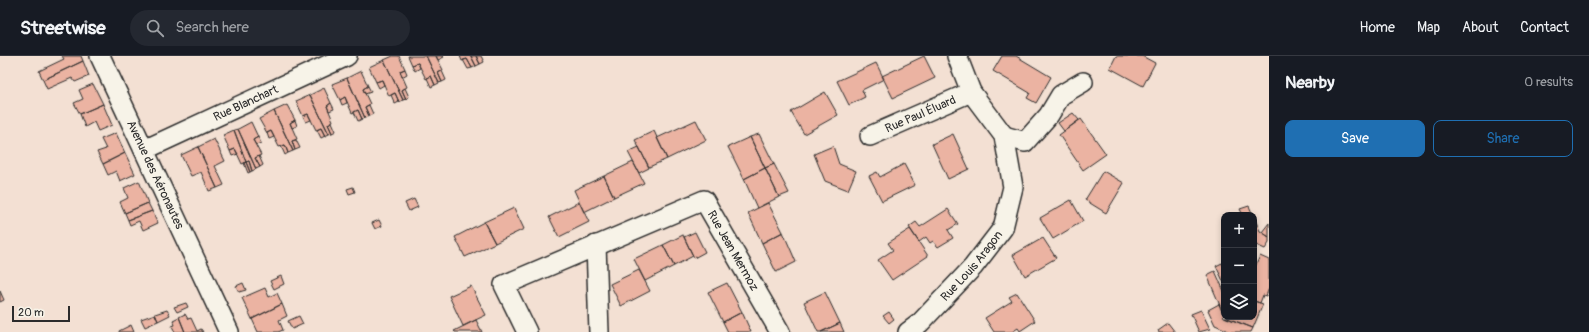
<!DOCTYPE html>
<html lang="en">
<head>
<meta charset="utf-8">
<style>
	:root { --surface:#171b24; --page:#242831; --text:#f1f3f6; --muted:#9ea1a6; --line:#363941; --accent:#1f6fb2 }
	body { margin:0; font-family:Pangolin,sans-serif; background:var(--page); color:var(--text) }
	.controls { position:absolute; right:12px; bottom:12px; display:grid; overflow:hidden; border-radius:8px; box-shadow:0 2px 6px #0003 }
	.controls button { width:36px; height:36px; display:grid; place-items:center; padding:0; border:0; border-bottom:1px solid var(--line); background:var(--surface); color:var(--text); font:20px sans-serif }
	.scale { position:absolute; left:12px; bottom:10px; width:58px; box-sizing:border-box; padding-left:4px; border:2px solid #2b2b2b; border-top:0; font-size:11px; line-height:14px; white-space:nowrap; color:#2b2b2b; -webkit-text-stroke:3px #f7f3e8; paint-order:stroke }
	.list { margin:0; padding:0; list-style:none }
	h2 { display:flex; justify-content:space-between; align-items:center; height:52px; margin:0; padding:0 16px; font-size:17px }
	h2 small { font-size:13px; font-weight:400; color:var(--muted) }
	.actions { display:flex; gap:8px; padding:12px 16px }
	.actions a { flex:1; padding:9px 0; border:1px solid var(--accent); border-radius:8px; text-align:center; font-size:14px; color:var(--accent) }
	.actions .main { background:var(--accent); color:#fff }
	.icon { flex:none; width:22px; height:22px; fill:none; stroke:currentColor; stroke-width:2; stroke-linecap:round; stroke-linejoin:round }
	.map { position:relative; flex:none; width:1269px; height:276px; overflow:hidden }
	header { display:flex; align-items:center; gap:24px; box-sizing:border-box; height:56px; padding:0 20px; background:var(--surface); border-bottom:1px solid var(--line) }
	header strong { font-size:19px }
	nav { display:flex; gap:22px; margin-inline-start:auto; font-size:14px }
	.search { width:280px; height:36px; background:var(--page); display:flex; align-items:center; gap:10px; box-sizing:border-box; padding:0 14px; border-radius:22px; color:var(--muted); font-size:15px }
	main { display:flex }
	aside { flex:1; background:var(--surface) }
	.map>svg:first-child { display:block }
	.building { fill:#ebb3a2; stroke:#2b2b2b }
	.lines { fill:none; stroke-linecap:round; stroke-linejoin:round }
	.minor-casing { stroke:#2b2b2b; stroke-width:22 }
	.minor { stroke:#f7f3e8; stroke-width:19 }
	.labels { text-anchor:middle; dominant-baseline:central; stroke-width:4; stroke-linejoin:round; paint-order:stroke }
	.street-label { font-size:12px; fill:#2b2b2b; stroke:#f7f3e8 }
</style>
</head>
<body>
<header>
<strong>Streetwise</strong>
<div class="search"><svg class="icon" aria-label="search" viewBox="0 0 24 24"><circle cx="10" cy="10" r="6"/><path d="M15 15l6 6"/></svg>Search here</div>
<nav><a>Home</a><a>Map</a><a>About</a><a>Contact</a></nav>
</header>
<main>
<div class="map">
<svg width="1269" height="276" viewBox="0 0 1269 276">
	<rect width="100%" height="100%" fill="#f3e0d3"/>
	<filter id="ink" filterUnits="userSpaceOnUse"><feTurbulence type="fractalNoise" baseFrequency=".025" numOctaves="2"/><feDisplacementMap in="SourceGraphic" scale="8" xChannelSelector="R" yChannelSelector="G"/><feConvolveMatrix kernelMatrix="1 2 1 2 8 2 1 2 1" color-interpolation-filters="sRGB"/></filter>
	<g filter="url(#ink)">
		<path class="building" d="M62 0H81L83 5 43 24 39 15 64 3Z
			M393 0H399L405 13 400 15 407 31 402 34 406 43 403 44 384 4Z
			M408 0H426L439 27 435 29 431 20 426 23 418 7 412 9Z
			M426 0H436L443 14 438 17 442 26 439 27Z
			M436 0H443L444 1 438 4Z
			M460 0H471L476 10 472 12 467 3 462 5Z
			M471 0H476L480 8 476 10Z
			M476 0H481L484 6 480 8Z
			M924 0 935 22 893 42 882 20Z
			M1002 0H1016L1051 21 1036 47 1027 42 1030 37 993 15Z
			M1116 0H1142L1155 7 1143 30 1110 12Z
			M467 3 472 12 468 13 463 4Z
			M384 4 403 44 399 46 395 37 389 40 382 24 376 26 369 11Z
			M83 5 89 20 75 26 72 22 47 33 43 24Z
			M418 7 420 12 415 15 412 9Z
			M876 7 884 23 862 34 865 41 849 49 837 25Z
			M405 13 407 18 402 21 400 15Z
			M361 15 368 30 363 33 370 48 365 51 369 60 365 62 347 22Z
			M442 15 446 24 442 26 438 17Z
			M431 20 435 29 431 31 427 22Z
			M347 22 365 62 362 63 358 54 352 57 345 41 340 44 332 28Z
			M382 24 384 29 379 32 376 26Z
			M93 28 103 48 80 58 74 47 83 43 79 34Z
			M368 30 371 36 365 38 363 33Z
			M324 32 331 47 327 50 333 65 328 68 332 77 329 78 310 39Z
			M405 32 409 41 406 43 402 34Z
			M825 36 838 59 804 78 791 56Z
			M395 37 399 46 395 48 391 39Z
			M310 39 329 78 325 80 321 72 316 74 308 58 303 60 296 45Z
			M345 41 347 47 342 49 340 44Z
			M331 47 334 53 329 55 327 50Z
			M103 48 112 69 98 75 94 66 85 71 80 58Z
			M287 49 295 64 290 67 297 83 292 85 295 94 293 95 274 55Z
			M369 49 373 58 369 60 365 51Z
			M358 54 362 63 358 65 354 56Z
			M274 55 293 95 288 97 285 89 279 91 271 75 267 77 259 63Z
			M1073 57 1079 64 1064 75 1058 67Z
			M308 58 311 64 306 66 303 60Z
			M1081 63 1106 98 1083 114 1059 79Z
			M295 64 297 70 292 72 290 67Z
			M696 64 706 84 667 103 657 82Z
			M251 66 258 81 253 84 261 99 255 102 260 111 256 113 238 73Z
			M332 66 336 75 332 77 328 68Z
			M321 72 325 80 321 82 317 74Z
			M238 73 256 113 252 115 249 105 246 106 234 74Z
			M234 74 246 106 242 108 235 93 230 95 223 79Z
			M271 75 274 81 269 83 267 77Z
			M654 75 667 103 649 111 635 84Z
			M116 77 125 97 103 108 97 96 106 93 101 83Z
			M759 78 774 108 765 112 750 81Z
			M953 78 969 113 948 123 932 88Z
			M258 81 261 87 256 89 253 84Z
			M750 81 765 112 744 123 728 91Z
			M214 83 225 105 215 110 224 129 217 132 198 91Z
			M296 84 300 92 295 94 292 85Z
			M285 89 288 97 285 99 281 90Z
			M833 90 839 108 856 115 848 134 825 125 814 98Z
			M198 91 217 132 209 135 201 116 191 120 181 99Z
			M639 91 649 112 639 117 628 96Z
			M235 93 238 98 232 100 230 95Z
			M125 97 135 118 120 125 116 115 108 119 103 108Z
			M259 100 263 109 260 111 255 102Z
			M249 105 252 115 250 116 246 106Z
			M246 106 250 116 248 117 244 107Z
			M633 106 644 127 614 141 604 120Z
			M774 108 789 137 779 141 765 112Z
			M904 108 915 129 882 145 869 120 877 116 880 121Z
			M765 112 779 141 757 152 744 123Z
			M1103 115 1124 127 1106 157 1085 144Z
			M604 120 614 141 584 156 574 134Z
			M139 125 148 147 125 157 120 146 128 142 124 132Z
			M353 131 355 136 349 138 347 133Z
			M414 143 418 151 409 155 405 147Z
			M1071 144 1083 165 1053 183 1040 162Z
			M579 146 589 166 559 181 549 161Z
			M148 147 152 155 128 164 125 157Z
			M768 147 783 176 762 187 748 157Z
			M1249 150 1253 159H1243L1240 153Z
			M514 152 524 173 495 187 484 166Z
			M948 153 958 168 948 174 953 182 938 191 933 185 930 187 926 181 919 186 909 171 916 166 920 171Z
			M152 155 158 167 143 174 139 165 130 169 128 164Z
			M1254 161 1260 175 1269 181V187L1265 193 1256 189 1254 184Z
			M379 164 382 170 375 173 372 167Z
			M484 166 495 187 465 201 455 181Z
			M1269 167V181L1262 176Z
			M910 173 928 200 892 224 878 204 893 194 888 187Z
			M695 176 705 196 694 202 684 181Z
			M783 176 796 206 776 216 762 187Z
			M683 179 693 200 674 210 663 189Z
			M1043 182 1056 202 1025 220 1013 199Z
			M663 189 674 210 645 225 634 203Z
			M1260 200 1269 204V232L1266 240 1263 239 1260 247 1254 245V213Z
			M1222 207 1224 211V227L1216 210Z
			M639 214 650 235 621 250 610 228Z
			M1215 215 1224 235V259L1207 219Z
			M281 220 284 228 274 233 270 225Z
			M243 227 246 234 239 236 236 230Z
			M727 227 742 256 723 266 708 236Z
			M471 230 486 259 463 270 449 240Z
			M265 232 269 241 277 237 282 248 252 263 242 242Z
			M0 235 4 244 0 246Z
			M825 236 840 267 821 276H818L804 246Z
			M1017 237 1035 265 1020 275 1018 272 1012 276H994L985 262 1012 245 1009 241Z
			M1254 245 1263 248 1253 272 1225 261H1254Z
			M186 247 188 251 177 256 174 251Z
			M282 248 287 260 279 264 283 274 278 276H258L252 263Z
			M1219 248 1224 261 1253 272 1251 276H1227V274L1215 269 1208 254Z
			M167 254 170 259 158 265 155 258Z
			M1201 254 1210 273 1199 276 1191 258Z
			M742 256 751 276H728L723 266Z
			M889 256 894 263 889 267 883 260Z
			M155 258 158 265 145 271 141 263Z
			M185 258 188 263 191 262 197 275 201 273 203 276H185L179 261Z
			M299 260 303 268 292 273 288 265Z
			M179 261 185 276H175L172 270 175 269 173 264Z
			M476 264 482 276H455L454 275Z
			M840 267 844 276H821Z
			M1168 267 1175 276H1159L1158 274Z
			M131 269 134 276H119V275Z"/>
		<g class="lines">
			<defs>
				<g id="minor">
					<path id="s1" d="M100 0 229 276"/>
					<path id="s2" d="M870 80 971 36"/>
					<path d="M1004 80 1025 86 1049 59 1061 39 1083 26"/>
					<path id="s3" d="M144 94 347 0"/>
					<path d="M596 189 599 276"/>
					<path id="s4" d="M527 276 504 229 704 144 780 276"/>
					<path id="s5" d="M908 276 920 267 973 211 1003 172 1013 131 1004 80 971 36 957 0"/>
				</g>
			</defs>
			<use href="#minor" class="minor-casing"/>
			<use href="#minor" class="minor"/>
		</g>
	</g>
	<g class="labels">
		<g class="street-label">
			<text stroke="none"><textPath href="#s3" startOffset="112">Rue Blanchart</textPath></text>
			<text stroke="none"><textPath href="#s2" startOffset="55">Rue Paul Éluard</textPath></text>
			<text stroke="none"><textPath href="#s1" startOffset="131">Avenue des Aéronautes</textPath></text>
			<text stroke="none"><textPath href="#s4" startOffset="328">Rue Jean Mermoz</textPath></text>
			<text stroke="none"><textPath href="#s5" startOffset="92">Rue Louis Aragon</textPath></text>
		</g>
	</g>
</svg>
<div class="controls">
<button>+</button>
<button>−</button>
<button><svg class="icon" aria-label="layers" viewBox="0 0 24 24"><path d="M12 4l9 5-9 5-9-5zM3 14l9 5 9-5"/></svg></button>
</div>
<div class="scale">20 m</div>
</div>
<aside>
<h2>Nearby<small>0 results</small></h2>
<ul class="list">
</ul>
<div class="actions"><a class="main">Save</a><a>Share</a></div>
</aside>
</main>
</body>
</html>
